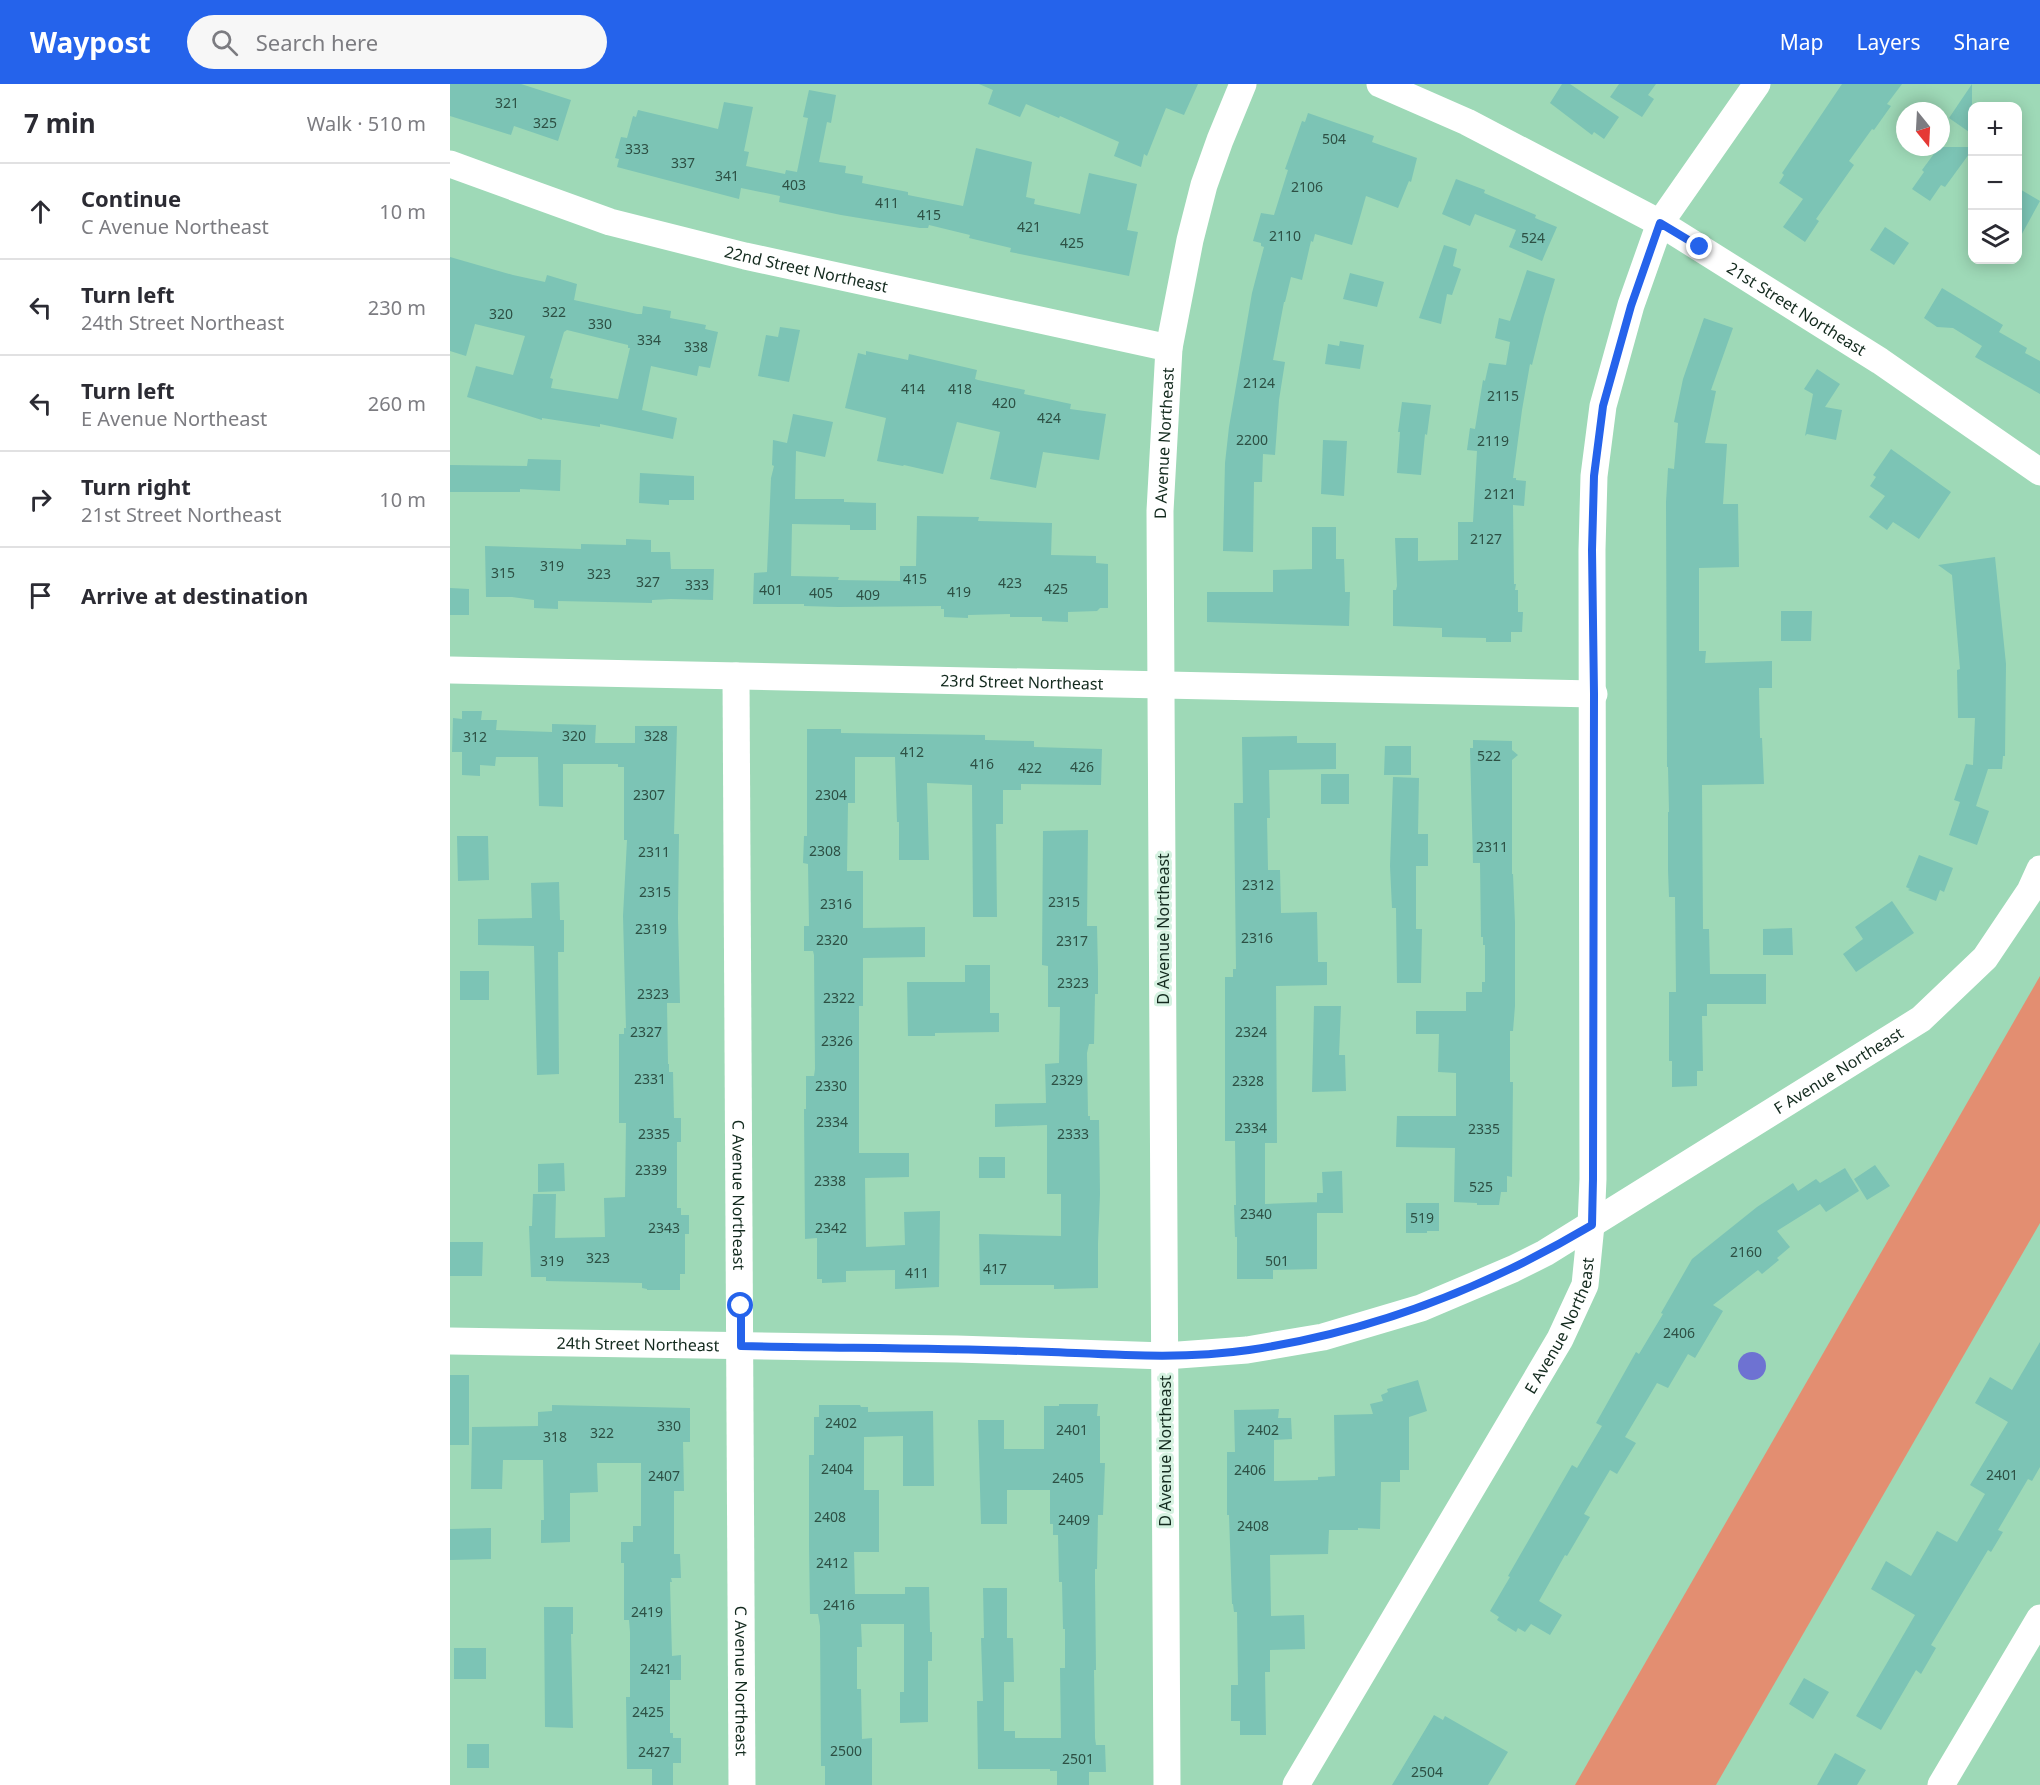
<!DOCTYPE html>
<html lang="en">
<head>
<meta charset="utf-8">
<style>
	:root { --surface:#fff; --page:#f7f7f7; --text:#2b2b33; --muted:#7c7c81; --line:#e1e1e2; --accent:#2563eb }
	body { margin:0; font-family:"Noto Sans",sans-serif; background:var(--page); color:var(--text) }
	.controls { position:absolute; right:18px; top:18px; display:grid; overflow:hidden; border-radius:12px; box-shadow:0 3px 15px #0003 }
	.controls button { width:54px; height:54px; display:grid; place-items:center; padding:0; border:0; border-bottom:2px solid var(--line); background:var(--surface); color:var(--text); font:30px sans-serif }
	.compass { position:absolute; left:1446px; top:18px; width:54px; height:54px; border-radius:50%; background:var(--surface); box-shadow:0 3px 15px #0003; rotate:162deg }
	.stop { position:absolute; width:18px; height:18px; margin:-14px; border:4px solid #2563eb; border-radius:50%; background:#fff }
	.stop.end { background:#2563eb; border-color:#fff; box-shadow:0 2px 6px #0008 }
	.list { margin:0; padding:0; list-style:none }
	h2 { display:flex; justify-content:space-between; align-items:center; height:78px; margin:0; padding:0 24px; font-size:26px }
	h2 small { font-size:20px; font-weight:400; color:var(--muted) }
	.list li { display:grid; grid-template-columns:39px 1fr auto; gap:18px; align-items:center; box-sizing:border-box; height:96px; padding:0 24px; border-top:2px solid var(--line) }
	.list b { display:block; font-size:22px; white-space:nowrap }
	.list p { margin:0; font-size:20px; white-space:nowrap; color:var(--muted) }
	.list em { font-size:20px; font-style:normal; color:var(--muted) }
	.icon { flex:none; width:33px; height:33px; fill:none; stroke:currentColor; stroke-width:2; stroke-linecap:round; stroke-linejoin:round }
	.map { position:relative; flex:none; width:1590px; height:1701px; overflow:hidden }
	header { display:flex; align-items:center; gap:36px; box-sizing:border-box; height:84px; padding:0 30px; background:var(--accent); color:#fff }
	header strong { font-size:28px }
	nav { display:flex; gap:33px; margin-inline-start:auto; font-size:21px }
	.search { width:420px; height:54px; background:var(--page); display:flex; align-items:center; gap:15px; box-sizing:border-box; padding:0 21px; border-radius:33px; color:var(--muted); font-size:22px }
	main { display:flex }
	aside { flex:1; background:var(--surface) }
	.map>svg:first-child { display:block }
	.green { fill:#e38e71 }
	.water { fill:#6e72d2 }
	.building { fill:#7cc4b5; fill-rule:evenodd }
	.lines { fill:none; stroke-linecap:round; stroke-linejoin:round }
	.street { stroke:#fff; stroke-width:27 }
	.route { stroke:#2563eb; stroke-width:8 }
	.labels { text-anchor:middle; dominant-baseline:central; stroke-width:6; stroke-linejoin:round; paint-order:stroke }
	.number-label { font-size:14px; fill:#2d5044 }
	.street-label { font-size:16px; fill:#132a1e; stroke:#d5f2e1 }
</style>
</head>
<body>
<header>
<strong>Waypost</strong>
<div class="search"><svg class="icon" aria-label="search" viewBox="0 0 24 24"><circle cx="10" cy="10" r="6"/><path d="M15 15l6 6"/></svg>Search here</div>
<nav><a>Map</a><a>Layers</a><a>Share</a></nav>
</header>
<main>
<aside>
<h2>7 min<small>Walk · 510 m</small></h2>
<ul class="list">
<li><svg class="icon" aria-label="ahead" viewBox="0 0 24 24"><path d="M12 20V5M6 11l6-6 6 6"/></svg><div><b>Continue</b><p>C Avenue Northeast</p></div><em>10 m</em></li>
<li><svg class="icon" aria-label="left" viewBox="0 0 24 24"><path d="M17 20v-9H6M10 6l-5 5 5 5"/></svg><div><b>Turn left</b><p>24th Street Northeast</p></div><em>230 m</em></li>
<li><svg class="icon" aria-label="left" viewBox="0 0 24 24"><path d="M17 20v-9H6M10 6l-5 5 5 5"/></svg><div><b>Turn left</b><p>E Avenue Northeast</p></div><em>260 m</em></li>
<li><svg class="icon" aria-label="right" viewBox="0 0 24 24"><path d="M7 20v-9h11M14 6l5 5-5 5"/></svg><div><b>Turn right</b><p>21st Street Northeast</p></div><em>10 m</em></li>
<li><svg class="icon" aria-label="arrive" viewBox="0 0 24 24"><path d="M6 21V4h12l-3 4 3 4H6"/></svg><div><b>Arrive at destination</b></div></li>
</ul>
</aside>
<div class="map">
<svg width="1590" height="1701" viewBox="0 0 1590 1701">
	<rect width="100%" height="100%" fill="#9ed9b7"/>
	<path class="green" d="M1590 892V1139L1266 1701H1125Z"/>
	<path class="water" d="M1288 1282a14 14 0 1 1 28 0a14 14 0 1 1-28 0Z"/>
	<path class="building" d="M0 0H71L121 16 108 57 64 42 61 51 0 32Z
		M529 0H748L734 31 716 24 697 72 694 70 691 83 664 72 669 58 610 32 609 34 576 20 570 33 538 20 543 6Z
		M1112 0H1120L1169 33 1154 55 1144 48 1142 51 1100 19Z
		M1169 0H1206L1198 11 1204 15 1192 33 1160 13Z
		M1392 0H1452L1437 20 1441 22 1424 46 1422 45 1399 77 1404 81 1366 135 1369 137 1355 158 1333 143 1353 115 1329 99 1334 91 1332 89Z
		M1522 0V50L1499 34Z
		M359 6 386 11 381 39 377 38 369 78 396 82 395 89 413 92 412 99 458 108V111L513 122 526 64 582 78 576 113 585 115 584 120 630 130 639 89 687 100 677 146 688 148 679 192 560 168 561 164 519 154 520 151 479 141 478 144H470L391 131 329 118 330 112 291 104 289 115 167 83 169 75 165 74 171 53 177 54 183 32 186 33 188 26 268 45 274 18 303 23 294 67 299 68 296 82 335 90 336 86 347 88 358 34 353 33Z
		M858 29 924 52 922 58 967 74 961 98 959 97 948 124 916 112 902 161 865 150 863 158 861 157 852 196 841 193 835 218H834L823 276 835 278 829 316 825 371 813 370 812 398H804L803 468 773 467 775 379 779 343 802 209 814 163 811 162V159L803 157 811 129 824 131 838 86 835 85 852 37 855 38Z
		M1489 63H1522V66L1495 103 1491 101 1480 117 1462 105 1474 88 1472 86Z
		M1006 95 1035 106 1034 109 1086 131 1085 134 1107 143 1092 177 1059 163 1066 146 1025 130 1020 142 992 130Z
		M1568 104 1590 117 1568 157Z
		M1435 143 1459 159 1444 181 1420 166Z
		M994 161 1007 165 1003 182 1011 185 1002 211 997 210 991 240 969 234Z
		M0 173 63 191 95 198 97 191 127 200 124 216 187 230H192L193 222 221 227 220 234 256 241 255 245 268 248 260 284 249 282 247 292 201 282 192 326 227 334 223 355 150 340V343L92 334V336L17 313 26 282 63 291 75 252 25 240 16 272 0 267ZM117 246 178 261V264H180L168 315 101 304 103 295 100 294 114 248Z
		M1077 186 1105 195 1094 232 1082 281 1080 280 1072 326 1063 394H1066V396L1076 397 1074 422 1063 421 1064 500H1066L1065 506H1068V528H1073L1072 548H1061V558H1036V554L992 553V544L943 542V506H946L947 502 945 454H968V477L1008 476V438H1023L1027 367 1017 366 1020 344 1025 345 1033 296 1035 297 1039 279 1056 281 1060 258 1045 254 1049 234 1060 237Z
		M900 189 934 198 927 223 893 215Z
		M1492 204 1553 241 1549 248 1577 264 1575 269 1590 277V310L1525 273 1532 262 1503 244 1487 243 1474 234Z
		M1254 234 1283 244 1261 306 1266 307 1255 359 1277 360 1273 420H1288L1289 483 1249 484V567H1256L1255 579 1322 577V604H1309L1310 654H1312L1314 700 1252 701 1253 845H1259L1260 890H1316V920H1257V932H1252L1253 987H1247V1002L1222 1003V977H1219V908H1226L1225 813H1219L1218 786V728H1219L1218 683H1217L1216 418 1218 384 1224 385 1228 339 1224 338 1233 295Z
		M330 243 350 246 339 298 308 292 316 251 328 253Z
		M890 257 914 261 910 285 875 280 878 260 889 262Z
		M416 267 458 276 459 270 527 286 525 295 528 296 575 306 574 310 621 320 620 325 656 330 649 376 593 368 586 404 540 395 550 348 507 338 493 390 454 381 453 382 427 377 436 334 395 324 408 269 416 271Z
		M1367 285 1390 300 1375 323 1392 326 1386 356 1357 350 1355 352 1363 310 1354 305Z
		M952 318 981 321 977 351 975 350 971 391 947 389 950 348H948Z
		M343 330 383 338 375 373 346 367 345 415H394V418L426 419V446H400V441L342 440 341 492 389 493 388 496 450 497V482H466L467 432 529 433 528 437 602 439 601 471 646 472V479L658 480V524H650L647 527 618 528V538L592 537V533H560V530L518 531V534L494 533V525H491V522L388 523 354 522V520H303L304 489 317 488 321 394 324 382 322 381 323 356 337 359Z
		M873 356 897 357 894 412 871 410Z
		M1441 365 1501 408 1469 455 1443 438 1437 446 1419 433 1435 412 1420 402 1426 393 1423 391Z
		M78 375 111 376 110 407 70 405V408H0V381L77 382Z
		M190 389 244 392V416H219V421L189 419Z
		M862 443H886V475H894L895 508H900L899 542 757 538V508H823V486L862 485Z
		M176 455 201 456V468H220L221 485H264L263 516 221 515 202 516V519L108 517V525L84 524V516L62 513H36L35 462 131 465V460L176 461Z
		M1545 473 1556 580 1555 672H1553L1552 685H1538L1526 722 1539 727 1527 761 1499 751 1510 718 1504 716 1516 680 1523 681 1525 634H1508L1507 586 1510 585 1502 491 1488 481Z
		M0 504 19 505V531H0Z
		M1331 527H1362L1361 557H1331Z
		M12 627H32L31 636H47L46 646 102 648V640L146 641 145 659H185V642H227L224 750H229L228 834 230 919H217L218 980H219V988H223L224 1034H231V1058H227V1124H231V1131H239V1150H235V1190H230V1206H197V1205L192 1204V1199L96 1197V1193H81L79 1142H82L83 1110H106L105 1154 155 1153 154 1114 175 1113 176 1039H169V950H174V944H176L173 832 177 756H174V683H168V680H113V723L89 722 88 673H46L45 682 30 681V692L12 691V668H2L3 634 12 635Z
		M357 645H391V649L535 651V656L584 657V663L652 665 651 701 571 700V706H553V740H546L547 833H523L522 701 477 699 479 776H449V738H447L445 673H405V719H398L397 787H413V844L475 843V873L413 874V922H409V1069H459V1093L415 1094 416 1163 455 1161 454 1128 490 1127 489 1203 445 1205V1186L396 1187V1198L372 1199V1195H367V1154L355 1155 354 1025H356V992H364L365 985 364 871 363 867H354V842H359L358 780 353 779 354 752H357Z
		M847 652V659H886V685L819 686 820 734H817L818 786H830L831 829 867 828 868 878H877V901L826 902 827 1059H815V1120L867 1118V1185L823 1186V1195H787V1153H785L784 1121H786L785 1057H775V893H783V885H786L784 719H793L792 653Z
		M1023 656 1062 657V666L1068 671 1062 676V790H1063L1065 839V922L1063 947H1060V998H1063L1062 1093 1057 1092V1108H1051L1049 1121H1027V1119L1004 1118 1005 1064 946 1063 947 1032H1006V989L988 988 989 950H966V927H1016V908H1032V898H1035V861H1033V853H1031L1030 779H1023L1020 664H1023Z
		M935 662H961V691H934Z
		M871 690H899V720H871Z
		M943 693 969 694 968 750H978V782H966V845H972L971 899H947L946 824H942L940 782Z
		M638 746 637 842H647L648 886V910H645L644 960H639L637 969 638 1032H640V1036H649L650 1110 648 1159V1204L604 1205V1201H530L529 1150 611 1152V1110H597V1041L545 1043V1020L596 1019 595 980 609 979 610 923H598V882L592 881 593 747Z
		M7 752H38L39 796 8 797Z
		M1469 771 1503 784 1494 808 1490 806 1486 817 1458 806 1460 805 1456 803Z
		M109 798 110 836H114V868H108L109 990 87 991 84 862 28 861V835L82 834 81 799Z
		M1442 817 1464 849 1406 888 1393 870 1413 855 1405 843Z
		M1342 844 1343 871H1313V845Z
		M515 881H540V929H549V948L485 949V952H458L457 898H515Z
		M10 887H39V916H10Z
		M864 922H891L889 971H895L896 1007 862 1008Z
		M529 1073H555V1094H529Z
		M114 1079 115 1107 88 1108V1080Z
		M1425 1081 1440 1102 1417 1116 1404 1095Z
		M1395 1084 1409 1107 1376 1128 1370 1120 1327 1147 1340 1163 1327 1174 1329 1176 1312 1190 1308 1186 1263 1221 1273 1227 1245 1274 1238 1270 1218 1304 1207 1299 1175 1353 1186 1359 1167 1390 1160 1386 1134 1430 1140 1433 1117 1472 1115 1471 1089 1517 1112 1531 1100 1551 1081 1540 1075 1548 1068 1544 1066 1548 1047 1536 1049 1533 1040 1527 1060 1493 1058 1492 1122 1381 1127 1384 1152 1342 1146 1339 1186 1268 1189 1270 1213 1230 1211 1229 1242 1175 1307 1123 1343 1099 1348 1107 1366 1095 1370 1099Z
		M892 1087 893 1129H867V1109H873L872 1088Z
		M956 1119H989V1147H977V1149H956Z
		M0 1158H33L32 1192H0Z
		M1590 1258V1383L1582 1397 1578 1395 1548 1446 1553 1448 1541 1468 1538 1466 1481 1561 1486 1564 1471 1590 1466 1586 1431 1646 1406 1632 1465 1531 1421 1505 1436 1477 1461 1492 1487 1447 1507 1458 1535 1410 1520 1401 1558 1338 1525 1319 1540 1293 1562 1306Z
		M0 1291H19V1361H0Z
		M968 1296 977 1327 959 1333V1386H950V1398H931L930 1445 908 1444V1446H879L878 1470 820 1471 821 1532 854 1531 855 1565 820 1566V1588H815L816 1651H790V1637H781V1601H788L787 1528H784L783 1520H782L779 1431H777V1368H785L784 1326 829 1325 828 1334H841L842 1355 824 1356V1397L868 1396V1393L885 1392 884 1331 923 1330 920 1320 933 1317 931 1311 938 1308 937 1305Z
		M609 1320H648L647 1332H650V1379H655L653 1431H648L647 1485H645V1498L646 1586H644L645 1654 646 1661H655L656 1688H639V1701H607V1687H600V1685H528L527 1617H533L531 1554H534L533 1504H557V1554H563L564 1598H554V1647H565V1654H611L610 1584H615V1545H613L612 1498H609L608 1451H603V1440H600V1406H557V1440H531L528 1336H554V1365H594V1322H609Z
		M102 1321 240 1324V1358H233L234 1407H224V1470H230L231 1494H221L222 1498H220L222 1572 231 1571V1596H220V1649H223V1654H231V1679H223V1701H202V1685H177L176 1613H180V1548L179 1536H174V1479H171V1458H183V1442H191V1379H147L148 1408 120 1409V1458L91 1459V1436H94L93 1376H53L52 1405H21L22 1343 88 1342V1328L102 1327Z
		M369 1321H410L411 1323H418V1328L483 1327 484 1402H453V1352L414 1353V1406H429V1468H404L405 1510H455V1503H479L480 1548H482V1577H478V1638L450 1639V1608H454V1540H411L412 1563H407V1605H411L412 1655 422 1654V1701H375V1682H371L370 1542 368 1530H360L359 1462V1371H364V1333H369Z
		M41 1444V1475L0 1476V1445Z
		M94 1523H123V1550H121L123 1644 95 1643Z
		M4 1564H36V1595H4Z
		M1354 1594 1379 1608 1363 1635 1339 1620Z
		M984 1631 993 1636 995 1632 1058 1668 1038 1701H942Z
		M17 1660H39V1684H17Z
		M1385 1669 1416 1686 1407 1701H1367Z"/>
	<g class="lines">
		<g class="street">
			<path id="s1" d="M930 0 1017 38 1210 139 1430 277 1590 388"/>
			<path id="s2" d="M0 80 160 138 295 172 719 264"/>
			<path id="s3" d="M0 586 1144 610"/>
			<path id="s4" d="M286 592 292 1701"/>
			<path id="s5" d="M0 1257 507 1265 715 1272 797 1266 873 1253 971 1224 1063 1185 1095 1169 1471 935 1535 874 1580 807 1590 785"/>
			<path id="s6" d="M717 1701 710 427 719 264 740 156 754 101 770 56 793 0"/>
			<path id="s7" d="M846 1701 1110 1255 1135 1201 1141 1141 1143 1095 1142 466 1144 392 1153 322 1181 221 1210 139 1307 0"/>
			<path d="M1491 1701 1590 1534"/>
		</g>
	</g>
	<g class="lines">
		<path class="route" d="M291 1222V1262C385 1264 478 1264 572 1267 647 1269 724 1277 799 1266 921 1248 1036 1204 1142 1141L1143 1095 1144 610 1142 466 1144 392 1153 322 1181 222 1210 139 1250 163"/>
	</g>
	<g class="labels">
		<g class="number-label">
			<text x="57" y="18">321</text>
			<text x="95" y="38">325</text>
			<text x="884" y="54">504</text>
			<text x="187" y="64">333</text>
			<text x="233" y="78">337</text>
			<text x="277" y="91">341</text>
			<text x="344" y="100">403</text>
			<text x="857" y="102">2106</text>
			<text x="437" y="118">411</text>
			<text x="479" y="130">415</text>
			<text x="579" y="142">421</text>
			<text x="835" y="151">2110</text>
			<text x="1083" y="153">524</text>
			<text x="622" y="158">425</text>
			<text x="104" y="227">322</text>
			<text x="51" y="229">320</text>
			<text x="150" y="239">330</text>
			<text x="199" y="255">334</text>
			<text x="246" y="262">338</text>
			<text x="809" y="298">2124</text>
			<text x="463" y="304">414</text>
			<text x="510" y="304">418</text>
			<text x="1053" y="311">2115</text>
			<text x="554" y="318">420</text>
			<text x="599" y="333">424</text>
			<text x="802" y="355">2200</text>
			<text x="1043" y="356">2119</text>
			<text x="1050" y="409">2121</text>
			<text x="1036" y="454">2127</text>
			<text x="102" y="481">319</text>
			<text x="53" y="488">315</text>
			<text x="149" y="489">323</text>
			<text x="465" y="494">415</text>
			<text x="198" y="497">327</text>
			<text x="560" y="498">423</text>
			<text x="247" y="500">333</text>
			<text x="606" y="504">425</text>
			<text x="321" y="505">401</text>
			<text x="509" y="507">419</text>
			<text x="371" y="508">405</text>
			<text x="418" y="510">409</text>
			<text x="124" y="651">320</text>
			<text x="206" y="651">328</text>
			<text x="25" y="652">312</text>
			<text x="462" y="667">412</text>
			<text x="1039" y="671">522</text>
			<text x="532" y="679">416</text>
			<text x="632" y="682">426</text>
			<text x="580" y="683">422</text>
			<text x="199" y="710">2307</text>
			<text x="381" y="710">2304</text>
			<text x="1042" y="762">2311</text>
			<text x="375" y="766">2308</text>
			<text x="204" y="767">2311</text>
			<text x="808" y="800">2312</text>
			<text x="205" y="807">2315</text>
			<text x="614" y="817">2315</text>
			<text x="386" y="819">2316</text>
			<text x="201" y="844">2319</text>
			<text x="807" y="853">2316</text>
			<text x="382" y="855">2320</text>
			<text x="622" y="856">2317</text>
			<text x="623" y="898">2323</text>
			<text x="203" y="909">2323</text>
			<text x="389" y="913">2322</text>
			<text x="196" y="947">2327</text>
			<text x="801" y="947">2324</text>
			<text x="387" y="956">2326</text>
			<text x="200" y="994">2331</text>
			<text x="617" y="995">2329</text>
			<text x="798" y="996">2328</text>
			<text x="381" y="1001">2330</text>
			<text x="382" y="1037">2334</text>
			<text x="801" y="1043">2334</text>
			<text x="1034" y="1044">2335</text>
			<text x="204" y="1049">2335</text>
			<text x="623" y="1049">2333</text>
			<text x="201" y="1085">2339</text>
			<text x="380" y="1096">2338</text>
			<text x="1031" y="1102">525</text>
			<text x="806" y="1129">2340</text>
			<text x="972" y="1133">519</text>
			<text x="214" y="1143">2343</text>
			<text x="381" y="1143">2342</text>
			<text x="1296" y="1167">2160</text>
			<text x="148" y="1173">323</text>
			<text x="102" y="1176">319</text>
			<text x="827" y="1176">501</text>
			<text x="545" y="1184">417</text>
			<text x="467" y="1188">411</text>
			<text x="1229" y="1248">2406</text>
			<text x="391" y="1338">2402</text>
			<text x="219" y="1341">330</text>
			<text x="622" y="1345">2401</text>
			<text x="813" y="1345">2402</text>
			<text x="152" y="1348">322</text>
			<text x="105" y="1352">318</text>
			<text x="387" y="1384">2404</text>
			<text x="800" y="1385">2406</text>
			<text x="1552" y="1390">2401</text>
			<text x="214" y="1391">2407</text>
			<text x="618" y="1393">2405</text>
			<text x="380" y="1432">2408</text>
			<text x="624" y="1435">2409</text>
			<text x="803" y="1441">2408</text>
			<text x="382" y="1478">2412</text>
			<text x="389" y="1520">2416</text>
			<text x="197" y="1527">2419</text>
			<text x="206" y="1584">2421</text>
			<text x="198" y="1627">2425</text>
			<text x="396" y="1666">2500</text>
			<text x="204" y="1667">2427</text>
			<text x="628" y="1674">2501</text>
			<text x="977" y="1687">2504</text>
		</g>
		<g class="street-label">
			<text stroke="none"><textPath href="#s2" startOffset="372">22nd Street Northeast</textPath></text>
			<text stroke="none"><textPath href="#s1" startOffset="474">21st Street Northeast</textPath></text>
			<text stroke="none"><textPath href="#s6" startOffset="1342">D Avenue Northeast</textPath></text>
			<text stroke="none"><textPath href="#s3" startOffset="572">23rd Street Northeast</textPath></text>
			<text transform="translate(713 845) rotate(-90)">D Avenue Northeast</text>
			<text stroke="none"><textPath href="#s5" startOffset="1458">F Avenue Northeast</textPath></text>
			<text stroke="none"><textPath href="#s4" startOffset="519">C Avenue Northeast</textPath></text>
			<text stroke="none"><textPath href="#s7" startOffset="531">E Avenue Northeast</textPath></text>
			<text stroke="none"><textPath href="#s5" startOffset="188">24th Street Northeast</textPath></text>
			<text transform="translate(715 1367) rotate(-90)">D Avenue Northeast</text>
			<text stroke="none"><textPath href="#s4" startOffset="1005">C Avenue Northeast</textPath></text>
		</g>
	</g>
</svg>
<div class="controls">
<button>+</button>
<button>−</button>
<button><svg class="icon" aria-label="layers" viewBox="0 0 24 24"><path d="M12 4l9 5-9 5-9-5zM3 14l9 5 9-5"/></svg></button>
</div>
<svg class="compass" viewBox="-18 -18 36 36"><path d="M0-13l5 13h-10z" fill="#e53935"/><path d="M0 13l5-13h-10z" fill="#7c7c81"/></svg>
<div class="stop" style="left:291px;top:1222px"></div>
<div class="stop end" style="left:1250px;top:163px"></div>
</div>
</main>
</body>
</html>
